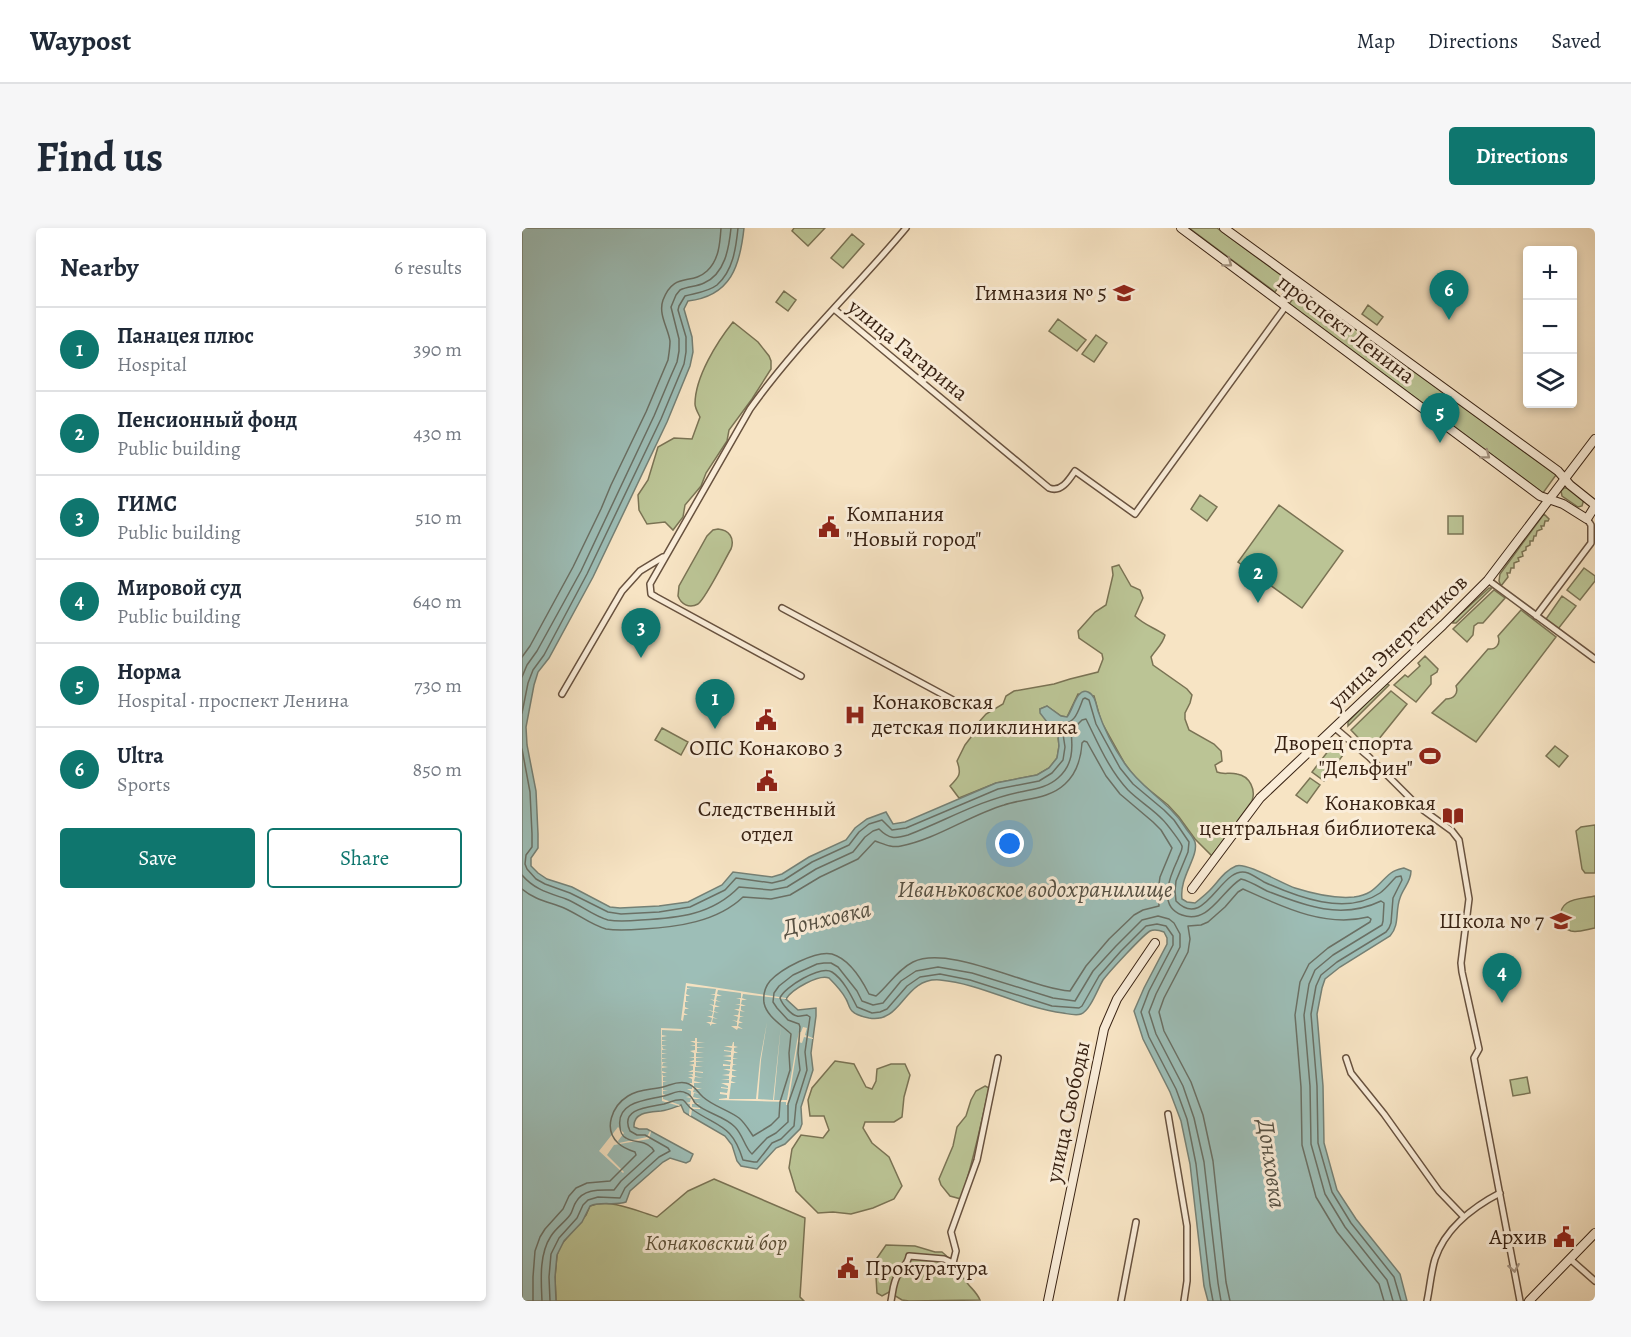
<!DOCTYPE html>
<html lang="en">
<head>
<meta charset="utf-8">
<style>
	:root { --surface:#fff; --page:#f6f6f7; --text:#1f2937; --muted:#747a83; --line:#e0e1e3; --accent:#0f766e }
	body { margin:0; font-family:Alegreya,serif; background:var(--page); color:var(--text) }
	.controls { position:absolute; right:18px; top:18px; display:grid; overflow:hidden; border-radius:6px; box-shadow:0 3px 9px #0003 }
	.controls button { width:54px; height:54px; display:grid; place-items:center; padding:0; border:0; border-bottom:2px solid var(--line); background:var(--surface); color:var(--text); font:30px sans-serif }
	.you { position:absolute; left:488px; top:616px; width:21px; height:21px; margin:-15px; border:4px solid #fff; border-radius:50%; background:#1a73e8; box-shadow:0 0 0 9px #1a73e833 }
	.badge { display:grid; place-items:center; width:39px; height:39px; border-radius:50%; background:var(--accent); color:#fff; font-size:20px; font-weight:700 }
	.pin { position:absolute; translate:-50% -50px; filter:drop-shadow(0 2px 3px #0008) }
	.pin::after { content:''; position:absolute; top:32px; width:21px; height:18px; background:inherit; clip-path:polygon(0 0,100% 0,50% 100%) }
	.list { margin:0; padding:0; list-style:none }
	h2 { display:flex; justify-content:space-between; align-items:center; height:78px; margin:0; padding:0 24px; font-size:26px }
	h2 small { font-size:20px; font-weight:400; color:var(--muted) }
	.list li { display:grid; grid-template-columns:39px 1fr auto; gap:18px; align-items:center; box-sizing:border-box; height:84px; padding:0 24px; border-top:2px solid var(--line) }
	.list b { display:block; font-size:22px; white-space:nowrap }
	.list p { margin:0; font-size:20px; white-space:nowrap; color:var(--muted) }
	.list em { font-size:20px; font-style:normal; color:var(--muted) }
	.actions { display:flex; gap:12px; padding:18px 24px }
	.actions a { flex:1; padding:14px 0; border:2px solid var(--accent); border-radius:6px; text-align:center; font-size:21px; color:var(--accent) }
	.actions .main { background:var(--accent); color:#fff }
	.icon { flex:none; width:33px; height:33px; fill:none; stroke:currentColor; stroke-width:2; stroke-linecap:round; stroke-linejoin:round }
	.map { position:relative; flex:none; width:1073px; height:1073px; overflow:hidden; border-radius:6px }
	header { display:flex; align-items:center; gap:36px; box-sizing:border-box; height:84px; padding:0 30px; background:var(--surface); border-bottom:2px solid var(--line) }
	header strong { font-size:28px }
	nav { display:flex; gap:33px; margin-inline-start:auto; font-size:21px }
	.intro { display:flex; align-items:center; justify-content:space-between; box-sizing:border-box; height:144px; padding:0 36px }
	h1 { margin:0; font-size:42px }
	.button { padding:15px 27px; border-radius:6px; background:var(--accent); color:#fff; font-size:21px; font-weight:700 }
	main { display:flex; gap:36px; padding:0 36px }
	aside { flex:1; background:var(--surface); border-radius:6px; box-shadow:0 3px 9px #0003 }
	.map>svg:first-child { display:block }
	.green { fill:#bbc495; stroke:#7a7354; stroke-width:1.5 }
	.water { fill:#9dbeb7; stroke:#758075; stroke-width:1.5 }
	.pier { fill:#f7e4c4 }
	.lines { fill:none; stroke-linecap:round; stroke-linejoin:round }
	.shore { stroke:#6a7065; stroke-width:1.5 }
	.street-casing { stroke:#68523f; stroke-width:8 }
	.secondary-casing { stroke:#382213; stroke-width:10 }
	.street { stroke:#faedd9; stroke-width:5 }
	.secondary { stroke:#faedd9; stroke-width:8 }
	.oneway { stroke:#a39280 }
	.labels { text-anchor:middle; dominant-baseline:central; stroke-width:6; stroke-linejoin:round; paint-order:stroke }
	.poi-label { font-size:22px; fill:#382213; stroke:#faedd9; text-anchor:end }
	.street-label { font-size:22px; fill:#382213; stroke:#faedd9 }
	.park-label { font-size:22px; font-style:italic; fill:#5f533a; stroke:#faedd9 }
	.water-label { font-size:24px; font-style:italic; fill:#565144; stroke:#faedd9 }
</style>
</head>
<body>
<header>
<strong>Waypost</strong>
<nav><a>Map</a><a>Directions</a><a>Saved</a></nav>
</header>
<div class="intro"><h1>Find us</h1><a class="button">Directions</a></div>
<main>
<aside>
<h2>Nearby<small>6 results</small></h2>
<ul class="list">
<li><span class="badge">1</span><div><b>Панацея плюс</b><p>Hospital</p></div><em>390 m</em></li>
<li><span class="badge">2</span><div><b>Пенсионный фонд</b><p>Public building</p></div><em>430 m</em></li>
<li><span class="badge">3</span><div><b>ГИМС</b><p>Public building</p></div><em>510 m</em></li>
<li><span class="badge">4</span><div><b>Мировой суд</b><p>Public building</p></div><em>640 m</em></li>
<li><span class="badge">5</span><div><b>Норма</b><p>Hospital · проспект Ленина</p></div><em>730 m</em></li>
<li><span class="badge">6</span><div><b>Ultra</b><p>Sports</p></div><em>850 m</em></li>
</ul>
<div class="actions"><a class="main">Save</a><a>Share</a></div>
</aside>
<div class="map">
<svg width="1073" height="1073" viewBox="0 0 1073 1073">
	<rect width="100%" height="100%" fill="#f7e4c4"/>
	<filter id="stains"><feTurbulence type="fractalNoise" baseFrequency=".00333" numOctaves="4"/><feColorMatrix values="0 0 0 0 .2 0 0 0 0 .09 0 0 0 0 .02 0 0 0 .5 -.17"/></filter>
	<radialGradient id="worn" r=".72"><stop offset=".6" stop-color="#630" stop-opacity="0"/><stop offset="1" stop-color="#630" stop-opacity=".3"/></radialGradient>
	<path class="green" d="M272 0H303L286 18 270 3Z
		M667 0H695L763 50 753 64Z
		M330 6 342 16 321 40 309 30Z
		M779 60 1034 247 1021 265 767 76Z
		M262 63 274 72 266 83 254 74Z
		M846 77 861 89 855 97 840 86Z
		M536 91 564 112 555 123 527 103Z
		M211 94 236 114 247 128 249 133V141L230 171 207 202 205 213 184 245 179 258 163 277 161 289 151 302 143 294 125 296 117 282 116 267 126 252 136 219 152 210 170 211 178 189C176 185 173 180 173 176 173 149 195 114 211 94Z
		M574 107 585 115 572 134 560 126Z
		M1042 260H1046L1062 271 1060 278 1056 279 1040 268 1039 263Z
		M678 267 695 279 685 293 669 281Z
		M757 277 821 323 780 380 716 334Z
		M1022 286 1027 291 1026 293H1023L1022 298H1019L1020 301 1015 303 1014 308H1012L1011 313H1008V317L1004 319V322L1000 324 1001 328 996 330 997 333 992 335V340H989L988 345H985L986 349 979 358 977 353 978 346Z
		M926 288H941V306H926Z
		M196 301C207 302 213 310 209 321 203 331 184 370 176 376 167 381 159 376 156 368L157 358 185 308 191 302Z
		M597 337 609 358 618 362 621 370 613 388C622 397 633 400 643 407 641 416 634 421 629 429L631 437 665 461 670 467 668 475 663 485V491L667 502 692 516 699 523 700 533 693 537 695 544C702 547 707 544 715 546 728 548 734 562 730 573L690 628 673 611 657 589 646 577 615 552 603 536 579 493 572 468 556 466 545 489 539 488 525 478 518 481 519 485 536 508 537 518 535 530 527 540 515 547 474 555 437 570 428 558C437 549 440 546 435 533L443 517 453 504 457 494 464 486 481 476 484 468 492 463 532 456 548 451 576 444 581 431 580 426 557 410 556 403 573 384 584 377 591 347 590 339Z
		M1062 340 1073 348V353L1058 372 1045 362Z
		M967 360H970L934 395H931L932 392Z
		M972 362 983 370 961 395H956L952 398 951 407 945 414 931 401Z
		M1040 368 1054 378 1036 401 1025 393 1024 391Z
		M999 382 1034 409 954 514 910 485 924 471C931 471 937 466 934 458L966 421C974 422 979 416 976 408Z
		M903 428 916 441 915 444 909 448V456L894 474 872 457 883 447 886 449 898 438 896 435Z
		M864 455 867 457 826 498V494Z
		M869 463 885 476 848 522 829 502Z
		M140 500 166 514 159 527 133 512Z
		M810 518 821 527 802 553 790 544Z
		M1033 518 1046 528 1037 539 1024 528Z
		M788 550 798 557 785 575 774 567Z
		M1073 597V645H1063L1060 641 1054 603 1059 599Z
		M1073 668V700C1066 701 1056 705 1049 703 1037 699 1035 682 1045 675 1052 670 1065 670 1073 668Z
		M313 833 332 836 344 859 350 861 354 853 355 841 369 836H383L388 847 382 869 380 889 372 894H343L341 900 350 915 367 929 380 958 372 971 351 980 329 986 311 984 296 985 274 963 267 940 270 921 279 907 301 910 307 902 302 888H288L286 872 290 860Z
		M1005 849 1008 865 991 868 988 852Z
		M463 858 467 860C459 897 451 935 439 971L428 968 419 957 417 951 431 918 435 899 444 888 449 872 454 863Z
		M192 951 283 990 278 1069 282 1073H34L33 1049 35 1027 38 1018 64 987 68 978C88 970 115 983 135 989L166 963Z
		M364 1017 393 1018 413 1024H420C432 1033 437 1045 446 1056 451 1062 455 1065 458 1072L387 1073 380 1072 367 1064 360 1068 355 1065 353 1033Z"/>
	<path class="water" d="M0 0H222C218 38 209 68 166 73L162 81 170 109 171 124 168 138 161 155 145 194 71 349 27 430 16 444 12 457 4 499 5 517 14 563 16 606V620L9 630V638L16 645 25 651 50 659 88 679 98 680 137 678 166 674 200 657 211 644 250 649 260 646 287 629 324 612 333 600 345 591 364 584 371 596 383 594 474 555 515 547 527 540 535 530 537 518 536 508 518 485V481L525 478 539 488 545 489C551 482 555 459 566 464 573 467 574 476 576 483 582 501 592 520 603 536 620 561 646 573 663 599 666 604 671 608 673 614 677 629 657 649 660 671L665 674 673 675C678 671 683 667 687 663 696 654 702 643 714 638 724 634 761 656 773 660 792 666 812 671 832 669 853 666 855 656 869 645 873 642 878 641 882 640L889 643C889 654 881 660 878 670 873 683 878 697 868 708L818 739 803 751 800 760 795 786 801 858 802 915 815 962 834 991 878 1046 885 1073H686L682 1058 668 936 659 893 648 864 621 811 612 783 622 760 645 716V710L642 704C637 702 632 701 628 703 621 707 587 744 581 752 576 760 568 783 559 786 554 788 547 786 541 785 499 780 461 756 418 752 381 749 381 796 347 790 342 789 334 787 330 783 327 780 326 774 324 771 320 763 313 756 307 750 297 746 270 761 264 771L276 782 294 780V788L289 825 291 842 279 879 280 896 278 901 263 916 254 920 235 941 219 938 215 933 210 917 203 908 165 886 162 884 159 877C153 879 146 882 139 883 128 884 111 884 112 899L117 901H125L169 925 171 926 168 933 164 935 148 930 141 934 108 963 104 974C92 978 80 973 68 978L60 994 42 1013 35 1027 33 1049 34 1073H0Z"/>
	<path class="pier" d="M164 755 264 770V771L221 766 220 770 225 772H220L219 776 224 778H219V782L223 784 218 783V788L222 789H218L217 793 221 795H217L216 798 221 801 216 800 215 802 209 798H215V794L210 792 215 793 216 789 211 787H216L217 783 212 781H217L218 777 213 776H218V771L214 770H219V765L196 762 195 766 200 768H195L194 772 199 774 194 773 193 777 198 779H193L192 783 197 785 192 784 191 789 196 791 191 790 190 794 195 796H190L188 798V796L184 794H189L190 790 185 788H190L191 784 186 782 191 783V778L187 776 192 777V773L188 771 192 772 193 767 188 766H193L194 761 165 758V760L169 761H165L164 766 168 768H164V773L167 774H163V779L167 781H163L162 785 166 787H162L161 793 159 792Z
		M245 794 239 832 236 871 251 872 259 797 252 872H265L275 813 277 804H279L281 799 285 800 283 807 291 810V811L282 809 280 815 276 814 266 877H264V874L197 872V871L205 870V867L198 866V864L205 865 206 861 199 860V859L206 860V858L199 855H207V852L199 851H207V848L200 847 207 846 208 843 201 841H208V838H201V836L208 837 209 834 201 832H209V829L201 828 209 827V824L202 823V822L209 823 210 820 202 818H210L211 814H212V818L216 819 212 820V823L216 825H212L211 830 216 831H211V836L215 837H211L210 841 215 843H210V847L215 849H210L209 853 214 855H209L207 871H234L238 832Z
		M139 800 160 801V803L140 802V807L145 808 140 809V812H145L140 813V817H145L140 818 141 821H145L140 822V825L145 826H140V830H145L140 831V834L145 835H141L140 838 146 839 140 840V843L145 845H140L141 848 145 849H141V853H145L141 854V858L146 859H141V862L146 863H141V866L146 868H141V871L158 877 157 878 140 873Z
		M173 810H175V814H183L175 815V819L183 820H175V824L182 825H174V829L182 830H174V833L182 834H174V838L181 839H173V843L181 844V845L173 844V848L181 850 173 849 172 853 180 855H172V859L180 861H172L171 864 179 866 172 865 171 869 179 871H171V874L178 876H170V879L178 880V881H170L169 888 167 887 168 876 164 875 168 874 169 870 164 869 169 868V863L165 861H170V857L165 855H170V851L166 849H171L170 847H166L171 846V844H166L171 842V838L167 837 172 836V834H167L172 832V830H167L172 829V825L168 823 173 822V818L168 817H173V815L168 813H173Z
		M96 899 102 905 96 913 97 915 125 909 128 903 129 904 127 911 92 917 85 927 102 944 101 945 77 923Z"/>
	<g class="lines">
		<path class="shore" d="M0 429 8 418 51 339 79 281 89 257 124 184 146 132C147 125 148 120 148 113 146 100 136 86 141 72 152 43 169 58 185 43 197 32 198 15 199 0
			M0 449 5 437 15 423 59 343 132 188 148 150 155 134 157 123V111L149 79 154 67 158 62C166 58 174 59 182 55 203 46 207 20 209 0
			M0 485 6 455 11 442 22 427 65 346 139 191 162 136 164 124V109L156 82 157 78 163 68C174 65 186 64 195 57 211 43 214 20 216 0
			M0 521 8 564 10 606V619L4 627 3 636 5 641 14 651 23 656 48 665 86 684 99 686 137 684 168 679 203 662 214 650 250 655 262 652 290 634 327 617 337 604 347 596 360 592 370 602 384 600 476 561 517 553 530 545 541 532 543 519 541 506 536 499V496L538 494C553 498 556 483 561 471L563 470 567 472 574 496 598 540 611 556 642 582 652 592 667 614 666 624 654 653 653 663 654 673C684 704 699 635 726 645 731 647 737 651 742 654 775 669 824 688 858 665 864 661 869 654 874 649L879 648 880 652 871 670 869 695 867 700 864 704 815 734 799 747 794 758 789 786 795 858 796 915 810 964 829 995 872 1049 879 1073
			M0 647C13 662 27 665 44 671 59 677 71 688 86 692 97 694 108 693 119 692 156 690 190 687 217 659L249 662 265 659 294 641 331 624 343 609 351 603 357 601C367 611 373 611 386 607 423 593 458 572 498 564 511 561 525 560 536 550 551 537 551 521 549 503L560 492 564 491C576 515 587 542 606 562 617 573 631 581 641 592 644 595 659 614 660 618 661 622 657 627 656 631 648 648 635 678 660 687 687 697 700 662 719 651 728 653 737 659 745 663 783 678 820 692 859 673L862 675 861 693 860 697 811 727 793 742 787 756 782 787 788 858 789 916 803 966 823 999 865 1052 871 1073
			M0 661C13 672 27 674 42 680 56 686 69 697 84 701 96 703 109 702 121 701 155 699 195 694 221 669L249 671 268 667 298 649 336 631 353 613C362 616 369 620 379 618 415 611 448 587 482 577 502 570 526 572 543 556 555 545 559 531 560 515L562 513 565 514 584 548 598 566 631 594 639 602 650 620 638 649 636 663 637 678 621 682 612 687 587 711 564 738 548 763C507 760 427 716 391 734 375 742 367 757 354 768L347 766C340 752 327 731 310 726 294 722 259 741 248 753 243 759 241 767 242 775 245 789 260 797 269 806L267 825 268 842 258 874 257 889 249 897 231 908C227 902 223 895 217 890 206 882 191 878 181 869 175 864 173 857 164 855 155 853 149 857 141 859 129 862 117 861 106 868 90 878 81 901 96 915 101 920 107 922 113 924L114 927 88 953 65 955 54 960 47 968 41 981 23 1001 18 1009 13 1023 11 1049V1073
			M20 1073C19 1052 17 1026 29 1008 34 1000 42 995 48 987 51 983 51 978 54 974 62 960 79 962 92 962L99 953 132 923 130 920C128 918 125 916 122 915 116 913 110 914 104 910 100 908 98 903 98 899 94 873 126 872 142 868 150 866 157 861 164 865 170 867 170 871 173 875 183 885 203 888 213 899 221 907 223 920 230 926L245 910 254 905 266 894V876L278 842 276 825 278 799 277 796 266 792 255 780 251 774 252 765 257 758 271 747 295 736 302 735H309L316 739 335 763 340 773 351 777 361 775 379 753 394 743 416 739 450 745 531 770 553 773 571 743 594 718 620 692 636 688 647 691 652 695 658 706V719L634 766 627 784 634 806 661 858 672 890 682 934 696 1055 699 1073
			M28 1073 27 1049 29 1026 37 1010 55 990 61 977 66 972 76 969 98 970 103 960 107 956 137 929 148 923 146 920 123 907H115L108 903C97 880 128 879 142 876 149 874 154 871 161 872 165 875 166 879 171 882 198 900 210 897 221 932L232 934H235L250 915 259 911 272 898 274 877 285 842 283 824 288 789 285 787C283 787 277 789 275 788 269 787 260 776 258 770 262 759 299 737 310 744 321 751 329 767 335 779L350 785 358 784 365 781 385 758 398 749 418 746 448 752 530 778 557 780 560 778 577 748 599 723 624 698 635 696 644 698 651 708V717L627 763 619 784 627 809 654 861 665 891 674 936 688 1057 691 1073
			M708 1073 704 1054 691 933 681 887 669 854 642 803 637 784 642 770 666 724 668 711 666 698 679 697 686 694 703 679 716 664 721 661C759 678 802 700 846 689L849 691 848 694 806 720 787 736 778 754 773 787 779 859 780 917 794 969 815 1004 857 1056 862 1073"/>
		<defs>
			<path id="street" d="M759 74 775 52
				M312 81 527 260C539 265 547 252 553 243L613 286 764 78
				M966 352 1073 431
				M260 380 431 472
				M1014 388 1069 315V297L1065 291
				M279 448 134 369 129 366 128 356 228 181C274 116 333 61 384 0
				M40 466 100 363 118 343 141 329
				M813 500 847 529 897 579 930 603 937 612 947 671 939 735 940 744 957 821 952 830 998 1073
				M824 830 829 845 862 886 917 963 942 989
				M646 886 665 998V1053L662 1073
				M1048 1031 1073 1053
				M369 1073C371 1063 371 1053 377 1045 381 1039 386 1035 387 1028L422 1031 431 1035 434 1023 429 1004 455 932 476 830
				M599 1073 614 994
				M905 1073C908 1059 909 1044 913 1031 923 1001 951 979 978 965"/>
			<path id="secondary" d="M659 0 1018 268 1041 276 1065 291 1073 278
				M702 0 1036 243 1048 257 1073 277
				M670 661 738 570 921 397 966 352 1073 211
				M526 1073 582 801 595 771 633 715
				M1007 1073 1073 1005"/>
		</defs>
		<use href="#street" class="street-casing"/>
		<use href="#secondary" class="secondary-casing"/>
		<use href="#street" class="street"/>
		<use href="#secondary" class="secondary"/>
	</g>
	<defs><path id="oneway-chevron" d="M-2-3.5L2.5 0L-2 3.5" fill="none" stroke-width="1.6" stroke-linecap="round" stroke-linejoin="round" transform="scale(1.5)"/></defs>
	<g class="oneway">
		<use href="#oneway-chevron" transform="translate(706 35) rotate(37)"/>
		<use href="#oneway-chevron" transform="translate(964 227) rotate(37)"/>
		<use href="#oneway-chevron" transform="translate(992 1040) rotate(80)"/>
	</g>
	<defs>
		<symbol id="school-bare" viewBox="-9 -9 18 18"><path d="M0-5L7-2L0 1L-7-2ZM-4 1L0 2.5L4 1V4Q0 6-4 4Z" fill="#8f2418" stroke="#faedd9" stroke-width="2.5" paint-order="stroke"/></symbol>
		<symbol id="civic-bare" viewBox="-9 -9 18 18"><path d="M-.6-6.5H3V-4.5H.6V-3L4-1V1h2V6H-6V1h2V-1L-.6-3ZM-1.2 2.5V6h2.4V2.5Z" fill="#8f2418" stroke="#faedd9" stroke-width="2.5" paint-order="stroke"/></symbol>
		<symbol id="hospital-bare" viewBox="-9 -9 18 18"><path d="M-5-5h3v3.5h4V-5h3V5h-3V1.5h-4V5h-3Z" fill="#8f2418" stroke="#faedd9" stroke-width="2.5" paint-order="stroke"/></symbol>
		<symbol id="stadium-bare" viewBox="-9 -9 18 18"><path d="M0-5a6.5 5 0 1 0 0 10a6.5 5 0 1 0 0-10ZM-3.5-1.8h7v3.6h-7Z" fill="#8f2418" stroke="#faedd9" stroke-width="2.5" paint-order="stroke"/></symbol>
		<symbol id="library-bare" viewBox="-9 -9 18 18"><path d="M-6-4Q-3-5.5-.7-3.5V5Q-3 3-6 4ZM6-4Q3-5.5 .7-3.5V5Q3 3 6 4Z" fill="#8f2418" stroke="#faedd9" stroke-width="2.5" paint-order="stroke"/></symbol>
	</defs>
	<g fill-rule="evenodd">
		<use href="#school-bare" x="587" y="50" width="30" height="30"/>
		<use href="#civic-bare" x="292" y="284" width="30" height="30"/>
		<use href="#hospital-bare" x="318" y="472" width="30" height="30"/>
		<use href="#civic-bare" x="229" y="477" width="30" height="30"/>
		<use href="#stadium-bare" x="893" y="513" width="30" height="30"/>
		<use href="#civic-bare" x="230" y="538" width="30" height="30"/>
		<use href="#library-bare" x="916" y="573" width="30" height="30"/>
		<use href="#school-bare" x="1024" y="678" width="30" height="30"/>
		<use href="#civic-bare" x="1027" y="994" width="30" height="30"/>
		<use href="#civic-bare" x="311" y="1025" width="30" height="30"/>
	</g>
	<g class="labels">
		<g class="poi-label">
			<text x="585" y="65">Гимназия № 5</text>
			<text x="324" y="286" text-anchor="start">Компания<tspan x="324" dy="25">"Новый город"</tspan></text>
			<text x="350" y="474" text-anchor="start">Конаковская<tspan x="350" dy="25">детская поликлиника</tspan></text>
			<text x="891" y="515">Дворец спорта<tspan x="891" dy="25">"Дельфин"</tspan></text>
			<text x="244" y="520" text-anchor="middle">ОПС Конаково 3</text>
			<text x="914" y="575">Конаковкая<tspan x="914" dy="25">центральная библиотека</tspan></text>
			<text x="245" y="581" text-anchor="middle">Следственный<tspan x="245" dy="25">отдел</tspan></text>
			<text x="1022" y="693">Школа № 7</text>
			<text x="1025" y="1009">Архив</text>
			<text x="343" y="1040" text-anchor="start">Прокуратура</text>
		</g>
		<g class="street-label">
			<text transform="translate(824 101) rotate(37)">проспект Ленина</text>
			<text transform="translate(386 122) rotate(39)">улица Гагарина</text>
			<text transform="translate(876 414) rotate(-44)">улица Энергетиков</text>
			<text transform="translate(546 884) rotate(-78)">улица Свободы</text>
		</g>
		<g class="park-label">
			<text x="194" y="1015">Конаковский бор</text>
		</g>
		<g class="water-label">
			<text x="513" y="661">Иваньковское водохранилище</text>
			<text transform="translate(305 690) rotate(-13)">Донховка</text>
			<text transform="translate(750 936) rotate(82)">Донховка</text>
		</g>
	</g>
	<rect width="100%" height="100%" filter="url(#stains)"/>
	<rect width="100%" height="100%" fill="url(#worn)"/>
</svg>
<div class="controls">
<button>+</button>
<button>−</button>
<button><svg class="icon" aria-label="layers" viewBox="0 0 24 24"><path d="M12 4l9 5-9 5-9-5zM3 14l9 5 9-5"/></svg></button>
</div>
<div class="you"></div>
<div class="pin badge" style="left:193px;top:501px">1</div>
<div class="pin badge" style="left:736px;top:375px">2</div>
<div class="pin badge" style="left:119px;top:430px">3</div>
<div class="pin badge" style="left:980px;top:775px">4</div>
<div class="pin badge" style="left:918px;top:215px">5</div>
<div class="pin badge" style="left:927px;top:92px">6</div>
</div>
</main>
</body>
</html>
